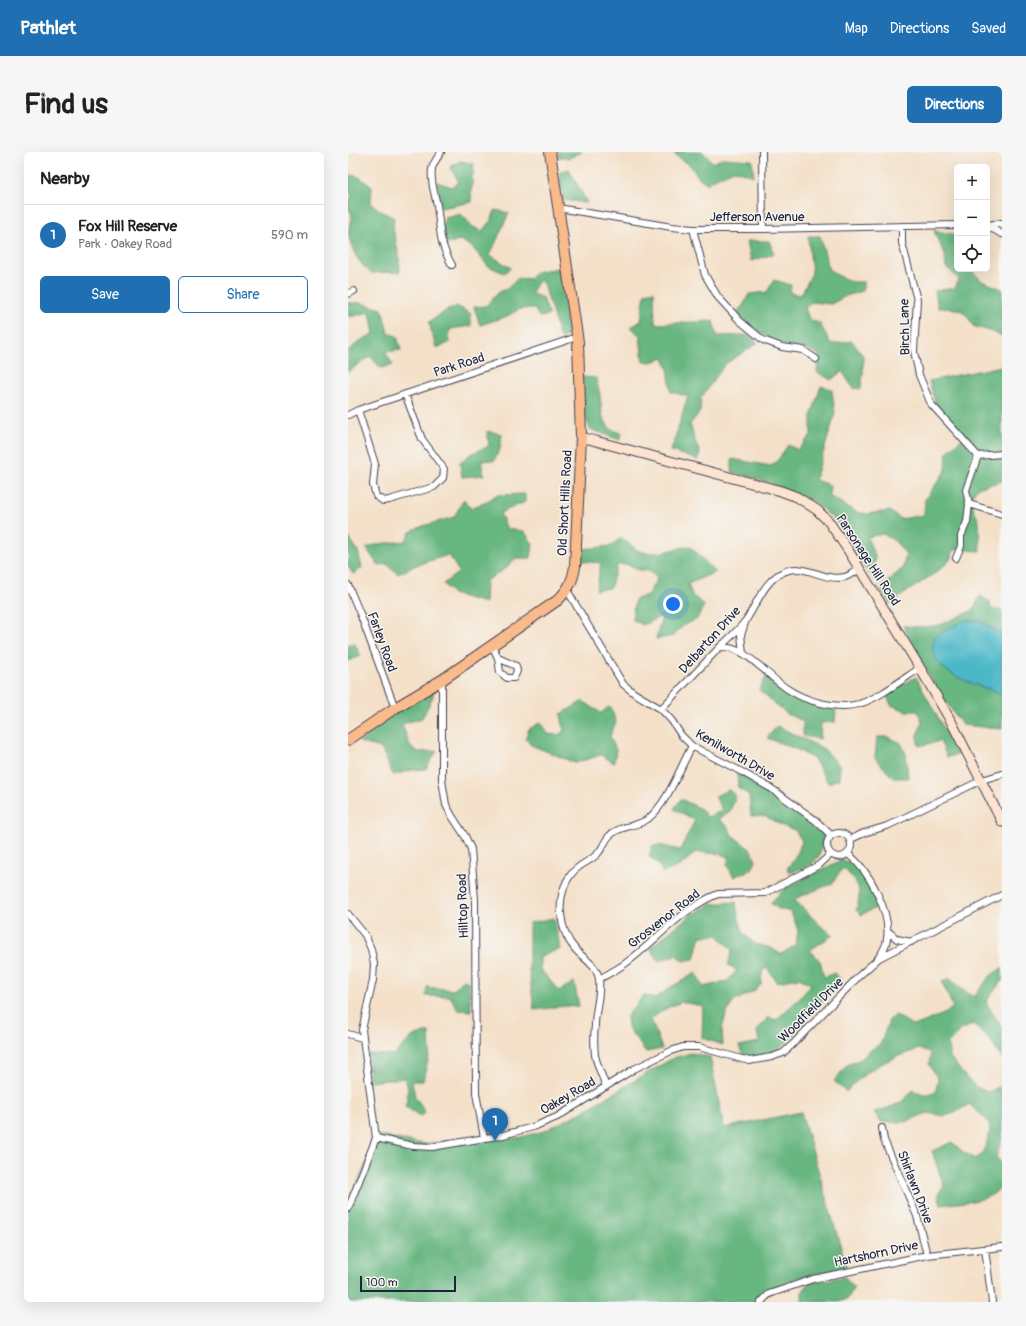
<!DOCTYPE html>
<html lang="en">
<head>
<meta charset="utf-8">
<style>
	:root { --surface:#fff; --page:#f6f6f6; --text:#222; --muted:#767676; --line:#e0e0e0; --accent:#1f6fb2 }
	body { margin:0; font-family:Pangolin,sans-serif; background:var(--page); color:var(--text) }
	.controls { position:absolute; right:12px; top:12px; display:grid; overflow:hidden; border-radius:6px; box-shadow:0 4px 16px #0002 }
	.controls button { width:36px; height:36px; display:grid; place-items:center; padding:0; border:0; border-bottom:1px solid var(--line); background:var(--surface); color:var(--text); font:20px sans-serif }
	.scale { position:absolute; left:12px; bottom:10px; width:96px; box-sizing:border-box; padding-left:4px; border:2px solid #22223b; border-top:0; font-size:11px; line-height:14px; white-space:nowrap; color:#22223b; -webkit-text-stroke:3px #f6f6f2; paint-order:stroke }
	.you { position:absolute; left:325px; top:452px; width:14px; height:14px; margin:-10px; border:3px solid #fff; border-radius:50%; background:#1a73e8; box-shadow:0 0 0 6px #1a73e833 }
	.badge { display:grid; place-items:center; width:26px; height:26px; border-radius:50%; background:var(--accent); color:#fff; font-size:13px; font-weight:700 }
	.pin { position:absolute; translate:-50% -33px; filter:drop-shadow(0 1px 2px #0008) }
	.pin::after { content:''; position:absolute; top:21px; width:14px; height:12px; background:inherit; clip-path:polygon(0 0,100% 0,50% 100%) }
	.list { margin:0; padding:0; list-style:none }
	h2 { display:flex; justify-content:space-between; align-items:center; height:52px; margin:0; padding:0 16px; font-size:17px }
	h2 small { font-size:13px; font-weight:400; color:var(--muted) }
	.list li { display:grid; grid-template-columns:26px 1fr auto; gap:12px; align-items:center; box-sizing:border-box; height:60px; padding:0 16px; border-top:1px solid var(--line) }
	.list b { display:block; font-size:15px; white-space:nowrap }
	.list p { margin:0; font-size:13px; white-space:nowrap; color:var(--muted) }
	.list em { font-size:13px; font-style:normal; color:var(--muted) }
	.actions { display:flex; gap:8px; padding:12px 16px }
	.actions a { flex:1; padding:9px 0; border:1px solid var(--accent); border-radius:6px; text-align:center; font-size:14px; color:var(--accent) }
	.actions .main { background:var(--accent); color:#fff }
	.icon { flex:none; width:22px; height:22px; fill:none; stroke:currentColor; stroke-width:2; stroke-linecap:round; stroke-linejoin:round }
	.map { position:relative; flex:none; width:654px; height:1150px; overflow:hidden; border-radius:6px }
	header { display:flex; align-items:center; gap:24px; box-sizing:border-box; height:56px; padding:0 20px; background:var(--accent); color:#fff }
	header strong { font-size:19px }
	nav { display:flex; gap:22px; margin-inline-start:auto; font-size:14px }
	.intro { display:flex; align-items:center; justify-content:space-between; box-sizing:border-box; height:96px; padding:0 24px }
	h1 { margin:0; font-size:28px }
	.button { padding:10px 18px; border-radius:6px; background:var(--accent); color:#fff; font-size:14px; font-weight:700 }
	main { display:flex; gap:24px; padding:0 24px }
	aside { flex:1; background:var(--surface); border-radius:6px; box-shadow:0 4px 16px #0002 }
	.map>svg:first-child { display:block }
	.forest { fill:#67b680; stroke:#446c5e }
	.water { fill:#4cb8c8; stroke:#376d82 }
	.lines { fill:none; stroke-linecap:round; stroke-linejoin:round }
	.street-casing { stroke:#423e50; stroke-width:8 }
	.secondary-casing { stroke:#423e50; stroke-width:11 }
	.primary-casing { stroke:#423e50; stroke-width:12 }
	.street { stroke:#fff; stroke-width:6 }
	.secondary { stroke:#fde4d1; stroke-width:9 }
	.primary { stroke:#fabb8c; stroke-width:10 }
	.labels { text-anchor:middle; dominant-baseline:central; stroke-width:3; stroke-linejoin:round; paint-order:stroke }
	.street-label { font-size:13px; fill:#22223b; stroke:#f6f6f2 }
</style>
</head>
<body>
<header>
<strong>Pathlet</strong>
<nav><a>Map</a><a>Directions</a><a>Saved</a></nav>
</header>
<div class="intro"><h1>Find us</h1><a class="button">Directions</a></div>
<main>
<aside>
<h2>Nearby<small></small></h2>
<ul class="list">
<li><span class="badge">1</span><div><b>Fox Hill Reserve</b><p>Park · Oakey Road</p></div><em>590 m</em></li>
</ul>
<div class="actions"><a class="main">Save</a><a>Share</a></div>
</aside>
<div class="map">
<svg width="654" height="1150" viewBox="0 0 654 1150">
	<rect width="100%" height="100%" fill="#f6f6f2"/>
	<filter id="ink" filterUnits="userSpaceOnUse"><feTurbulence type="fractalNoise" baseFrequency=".025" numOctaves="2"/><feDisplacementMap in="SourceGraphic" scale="8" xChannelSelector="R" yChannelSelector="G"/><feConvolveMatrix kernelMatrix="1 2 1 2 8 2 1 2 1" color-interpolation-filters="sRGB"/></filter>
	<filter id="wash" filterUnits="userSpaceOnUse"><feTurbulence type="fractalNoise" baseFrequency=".012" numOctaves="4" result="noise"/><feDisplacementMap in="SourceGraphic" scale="16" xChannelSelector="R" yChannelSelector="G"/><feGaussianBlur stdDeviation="0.9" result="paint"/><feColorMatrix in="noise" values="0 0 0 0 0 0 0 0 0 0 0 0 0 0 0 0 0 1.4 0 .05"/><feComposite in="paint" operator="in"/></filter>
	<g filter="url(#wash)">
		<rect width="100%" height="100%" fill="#f4e0c8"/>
		<path class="forest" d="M210 0H234L221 6 210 5Z
			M328 0H355L365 11 375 6 404 8 406 24 386 18 364 28 360 32 350 25 342 13 327 3Z
			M112 9 126 12 123 41 124 50 93 56 89 30 104 35 111 30 102 15Z
			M221 17 239 51 215 48 211 20Z
			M2 23 11 25 24 35 23 51 33 59 46 66 45 76 51 104 52 120 23 121C11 112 0 94 1 78 1 73 3 67 4 62L0 56V50L4 45C0 39 0 31 2 23Z
			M147 58 161 61 142 103 163 116 156 121 140 114 123 94 112 88 99 92 94 74 97 66 113 62 125 75 134 79 144 67Z
			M586 78 609 83V117H622L634 129 654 137V184L642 179 625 174C615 154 610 157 590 156L587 139 607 136 611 127 598 115 597 102 590 89Z
			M460 84H472L481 117 489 123 504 130H517L514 139 498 144 483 152 464 150 457 156 461 167 472 172 483 192 504 189 515 204V221L513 237 505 236 494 219 483 228 469 220 471 203 460 197 433 193 406 177 387 162 396 152 401 142 419 140 426 128 443 133 442 141 453 143 464 121Z
			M399 89H421L426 102 403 109Z
			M213 116 220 184 212 186 198 139 193 128 186 134 184 142 195 146 201 163 191 165 186 156 172 157 157 165 132 173 126 155 138 154 151 140 159 137 170 126 181 127 190 119Z
			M306 139 307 172 365 169 369 184 400 183 410 191 377 212 353 246 352 260 342 272 346 286 352 301 350 308 323 299 340 244 323 240 320 216 316 206 303 210 295 209 292 184 283 175 293 169 297 141Z
			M0 151H13L34 157 40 181 49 184 53 198 37 200 45 213 33 216 22 204 0 220V199L15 187 26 182 22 160 1 165Z
			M109 154 123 162V174L102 177 101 191 88 196 81 170 96 160Z
			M654 214V329L629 336 622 347 631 370 632 399 607 397 601 409 590 419 541 452 532 436 555 416 558 402 547 389 535 382 519 385 527 404V428L508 404 490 371 465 349 410 327 384 320V307L423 314 430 308 440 293 450 298 463 283V264L473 234 484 237 487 262 467 328 482 333 481 344 508 360 519 362 541 359 553 367 576 363 577 347 598 318 599 300 616 285 588 253 581 229Z
			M234 225 248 226 252 243 254 263 261 276 274 282 272 288 242 277 237 264Z
			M139 279 154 282 152 297 146 309 133 308 136 323 114 325 112 310 123 302 141 294Z
			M177 342V350L152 361 159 377 176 379 185 392 183 406H168L157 417 138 429 137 451 105 442 95 432 111 420 101 403 71 412 50 422 39 412 30 413 18 396 30 392 58 389 62 380 75 374 106 365 116 347 122 356 136 351 148 343Z
			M0 384 10 399 14 416 5 422 0 414Z
			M273 386C280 390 287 398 294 400 308 404 328 396 342 394L368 420 340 432 344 443 356 453 349 467 335 474 325 484 308 487 314 464 295 473 284 467 287 447 299 444 309 427 301 419 291 418 278 412 269 413 262 436 248 438 253 411 233 409 235 397 263 394Z
			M632 444 642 450 643 457 654 458V483C647 479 639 473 632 470 616 464 600 477 588 486L587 507C609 528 625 532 654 541V577L614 573 586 532 555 474 574 475 592 473 625 458Z
			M6 491 13 504 0 509V493Z
			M418 525 439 540 466 553 488 558 487 570 473 571 472 587 455 584V569L439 562 411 538Z
			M568 525 610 603 599 605 592 589 571 594 569 585 574 570 570 559H558L543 553 538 542Z
			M85 540V545L74 566 54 572 62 594 70 600 89 599 78 617 63 618 45 623 33 596 11 590 31 570Z
			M235 549 253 561 262 554 268 570 262 584 268 598 266 611 253 603 227 611 183 593 177 587 181 577 193 570 200 582 210 583 216 579 213 562Z
			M429 574 476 597 492 614 491 627 480 631 466 607 448 597 419 586Z
			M529 585H540L553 591 558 602 560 626H545L527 606Z
			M389 620 432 646 477 678 471 704 464 712 442 721 439 717 450 700 454 689 447 678 433 673 417 664H403L401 643 390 636Z
			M381 638 388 644 382 659 370 667 379 674 384 683 403 698 408 709 404 717 386 725 379 713 381 705 371 702 348 700 333 713 315 721 310 711 301 705 304 694 312 693 332 698 347 668 326 657 333 647 353 657 359 665 367 662 374 658 367 644Z
			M493 708 507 712 522 734 530 755 513 763 508 758C515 736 510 731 495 716L489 724 485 731 446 747 473 774 485 783 462 798 472 809 476 825 487 821 493 828 441 888 427 900 396 906 391 894 411 890 409 879 420 865 428 868C440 856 454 846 463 832L451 826 429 830 419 816 414 819 413 833 406 839 385 850 378 863 374 877 375 893 354 886 355 854 333 850 317 857 303 867 314 897 298 900 280 876 279 864 296 843 307 847 323 835 348 821 355 835 380 829 389 818 380 813 384 798 369 783 354 784 350 791 346 807 335 809 328 803 311 809 302 796 342 763 363 752 388 750 390 763 395 781 407 792 420 795 433 802 448 793 450 778 443 760 431 757 422 751 436 737Z
			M206 766 213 797 192 804V817L211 839 226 830 231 854H217L186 858 181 818V771Z
			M654 816V829L651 832 638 850 646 864 654 874V907L642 888 625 872 612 878 600 892 602 905 616 923 628 935 640 940 651 935 654 941V986L648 1005 654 1012C654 1018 654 1029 653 1034 644 1051 610 1050 593 1053L590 1042 596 1034 584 999 604 990 614 999 627 1007 634 1003 642 981 641 970 621 952 607 961 596 964 579 961 557 970H533L526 960C543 955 554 953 565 938L578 943 588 939 590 927 581 912 583 901 571 897C552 903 530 911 514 925 508 929 503 935 498 940L486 929 499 913 513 907 523 898 533 891 541 868 548 863 566 874 598 861 605 855 594 830 601 826 615 838 626 845 642 824Z
			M115 828 121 830 123 859 110 858 102 844H78L79 835 106 838Z
			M81 880 82 900 75 929H64L67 945 73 953 77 961 73 964 57 955C60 945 62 935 56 926L22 930 20 902 46 903 65 884Z
			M343 901 362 905 376 976 453 960 499 1116 450 1126 406 1150H0V1061L2 1046 31 984 76 992 155 983 169 986 196 979 232 961 325 906Z
			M497 1125 506 1135 500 1146 492 1150H463L461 1149 454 1150V1140L462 1130Z"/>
		<path class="water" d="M615 469H631L654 483V541C632 534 592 525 585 500 584 495 585 489 588 485 595 478 606 474 615 469Z"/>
	</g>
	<g filter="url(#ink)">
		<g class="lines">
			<defs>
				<path id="street" d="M93 0C90 5 85 11 84 17 82 29 87 42 89 54 93 79 90 89 104 113
					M414 0 415 77
					M210 56 324 75 345 77H415L609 73
					M639 73 654 71
					M554 74V91L557 102 569 148 566 199 571 223 583 252 630 304
					M639 74 654 82
					M345 77 357 123 370 145 392 169 415 188 434 195 455 198 468 207
					M0 142 6 139
					M10 258 27 312 25 333 28 344 35 349 41 348 86 335 95 326 96 317 74 287 57 242
					M0 263 10 258 229 185
					M630 304 654 302
					M621 352 654 362
					M608 406 613 394V384L619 370 621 352 618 338 630 304
					M0 433 13 464 47 556
					M219 438 275 532 286 541 313 557 324 569 333 583 344 594 394 620 424 637 467 668 483 683
					M144 493 150 506 152 520 159 526H166L169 519 168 514 150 506
					M372 495C390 495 401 505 414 516 422 523 429 530 438 536 456 549 489 558 511 552 531 546 555 527 572 516
					M395 501 393 483 397 471
					M94 528V628L98 653 104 664 117 684 123 697 127 748 128 941 136 986
					M313 557C332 537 351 517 370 497 379 488 390 479 398 468 409 452 417 426 438 419 457 411 476 430 497 425 502 423 507 420 511 418
					M479 693a12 12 0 1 1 24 0a12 12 0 1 1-24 0Z
					M503 687 516 681 539 674 634 628 654 622
					M500 702C521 718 543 760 539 787 538 794 534 801 530 806
					M0 762 17 783 23 797 26 812 25 828 14 878 28 986
					M540 779 549 787 563 790
					M251 827C260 822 270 817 278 811 308 789 334 756 370 742L417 741 471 713 483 702
					M0 882 14 886
					M258 935C255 925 249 914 247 903 246 894 246 882 247 873 247 858 253 843 251 828 250 814 236 807 228 798 219 788 214 775 213 762 211 745 217 724 232 714 239 709 247 706 251 700 258 691 257 685 268 679 278 673 292 674 301 666 320 650 332 616 344 594
					M534 976 536 988 569 1064 579 1103
					M28 986 65 994 84 995 155 983 185 975 209 965 286 917 323 899 335 895H351L401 909 424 905 435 901 445 892 512 823 531 806 654 743
					M0 1057 28 986
					M637 1097 644 1150
					M413 1150 421 1142 465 1127 579 1103 654 1095"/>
				<path id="secondary" d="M233 285 433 339 449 345 469 358 481 370 500 398 572 516 604 571 654 670"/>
				<path id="primary" d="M0 588 47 556 94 528 210 448C220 438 225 429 227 415L233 285 230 190 202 0"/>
			</defs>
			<use href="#street" class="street-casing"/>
			<use href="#secondary" class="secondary-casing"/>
			<use href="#primary" class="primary-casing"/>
			<use href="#street" class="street"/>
			<use href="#secondary" class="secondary"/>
			<use href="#primary" class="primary"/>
		</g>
	</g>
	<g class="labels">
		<g class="street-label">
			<text x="409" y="65">Jefferson Avenue</text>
			<text transform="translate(557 175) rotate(-91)">Birch Lane</text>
			<text transform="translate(111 213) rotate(-18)">Park Road</text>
			<text transform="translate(217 351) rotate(-87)">Old Short Hills Road</text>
			<text transform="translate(520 408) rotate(57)">Parsonage Hill Road</text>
			<text transform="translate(362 488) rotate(-48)">Delbarton Drive</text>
			<text transform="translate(34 490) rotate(70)">Farley Road</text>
			<text transform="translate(387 603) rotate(30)">Kenilworth Drive</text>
			<text transform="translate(115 754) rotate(-92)">Hilltop Road</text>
			<text transform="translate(316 767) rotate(-38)">Grosvenor Road</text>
			<text transform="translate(463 858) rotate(-45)">Woodfield Drive</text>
			<text transform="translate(220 944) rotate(-30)">Oakey Road</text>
			<text transform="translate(567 1035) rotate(69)">Shirlawn Drive</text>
			<text transform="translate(528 1102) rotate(-12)">Hartshorn Drive</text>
		</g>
	</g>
</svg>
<div class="controls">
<button>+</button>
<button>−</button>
<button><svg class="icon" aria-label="locate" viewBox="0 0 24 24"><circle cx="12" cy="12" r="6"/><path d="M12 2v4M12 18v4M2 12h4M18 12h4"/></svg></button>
</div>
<div class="scale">100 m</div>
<div class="you"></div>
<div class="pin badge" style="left:147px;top:989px">1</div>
</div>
</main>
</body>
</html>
